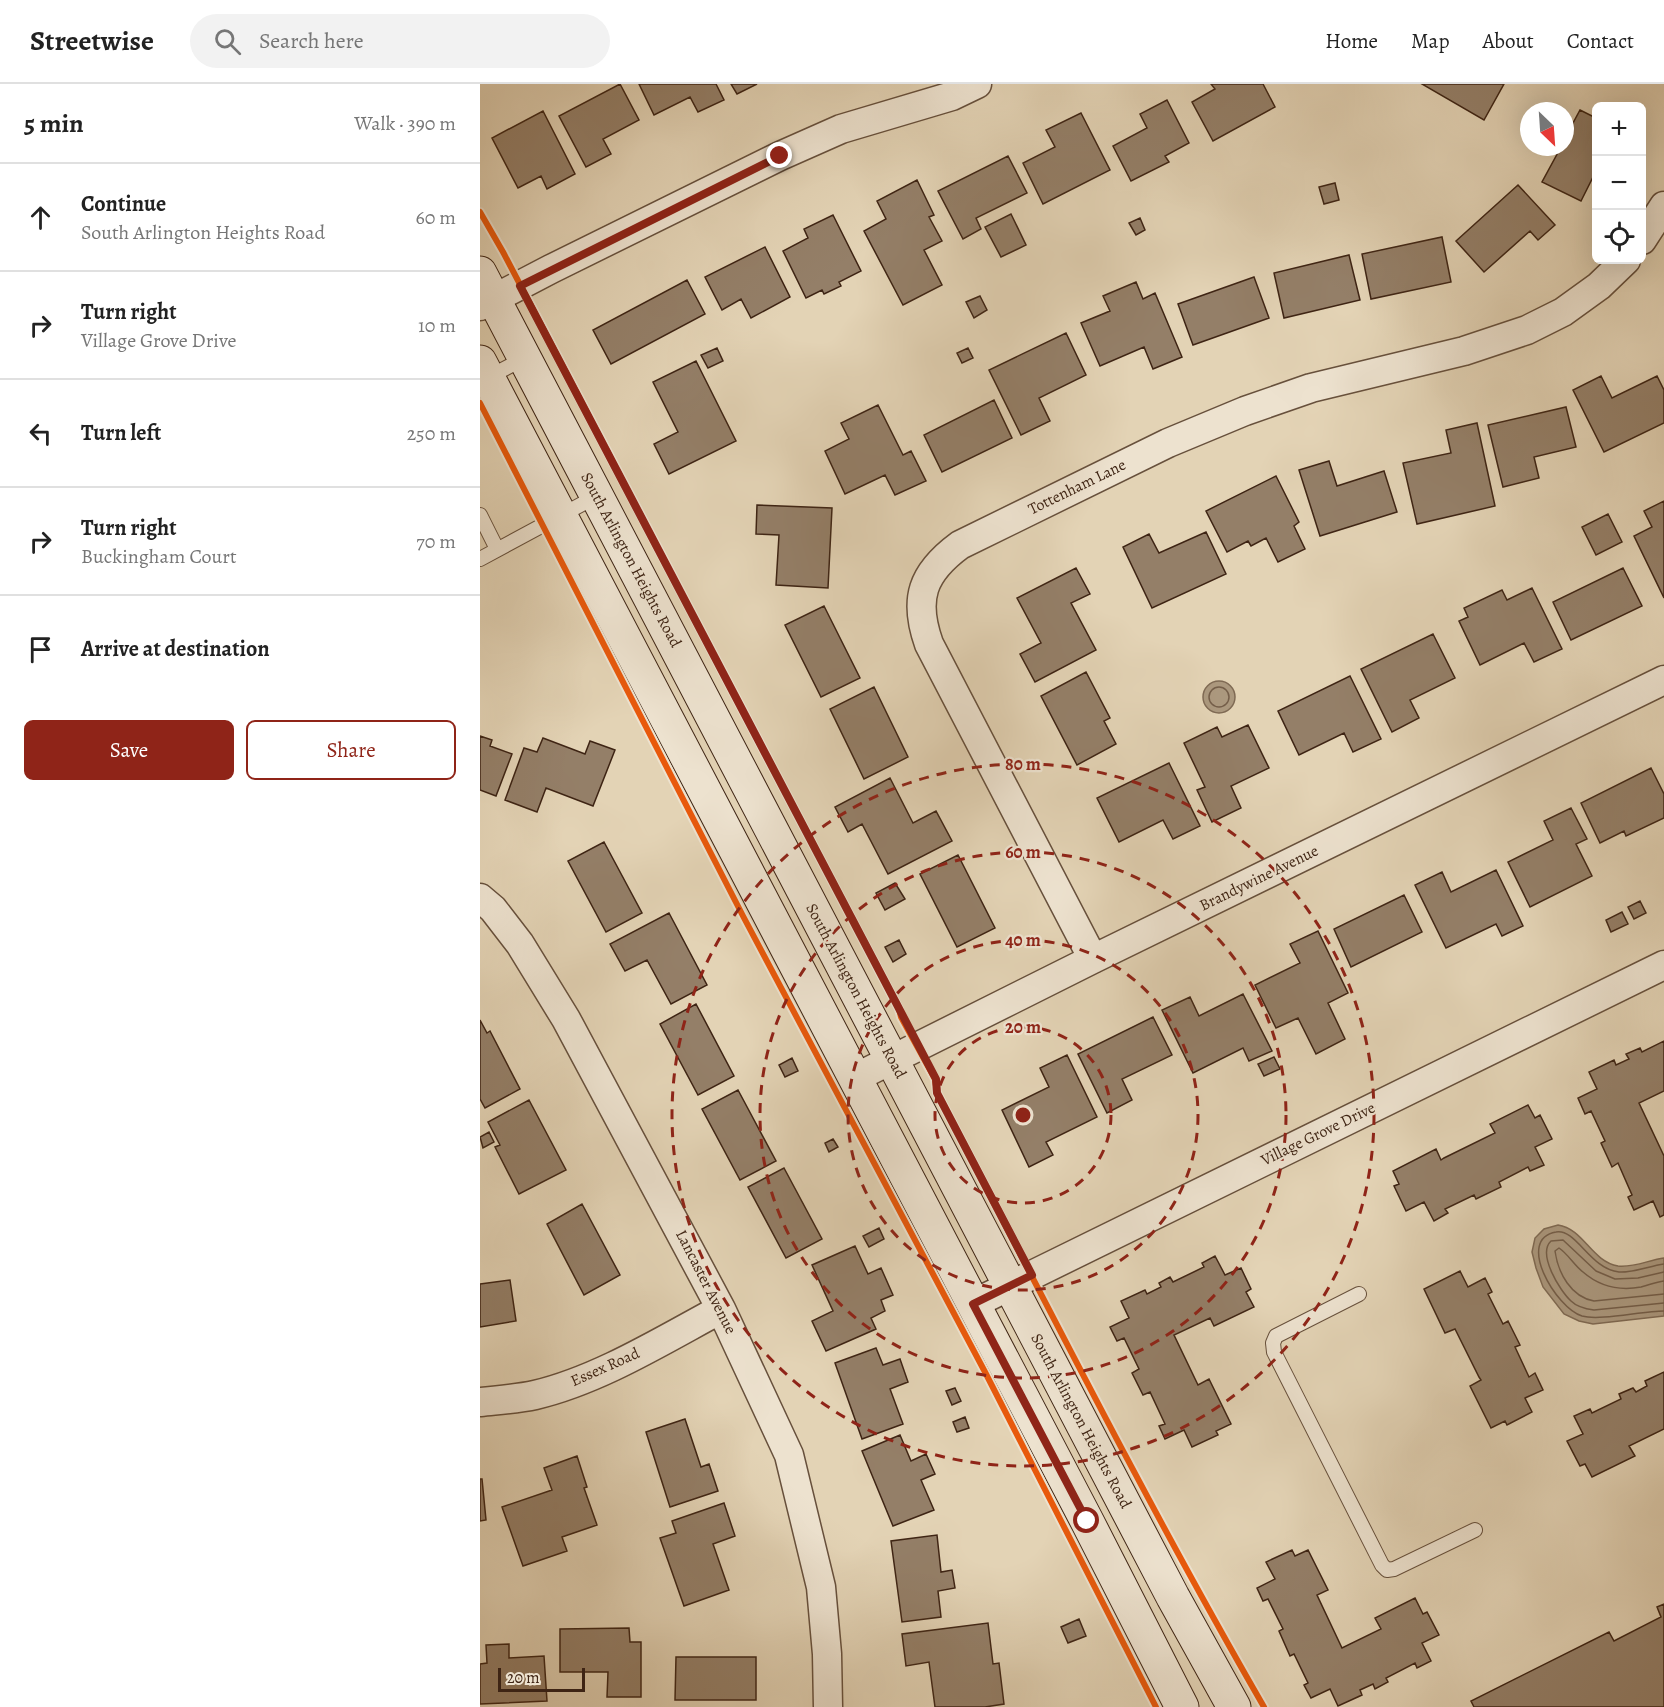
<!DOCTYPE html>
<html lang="en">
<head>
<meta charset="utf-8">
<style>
	:root { --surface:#fff; --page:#f2f2f2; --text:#222; --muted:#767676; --line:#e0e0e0; --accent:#8f2418 }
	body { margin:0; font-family:Alegreya,serif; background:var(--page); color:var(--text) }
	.controls { position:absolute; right:18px; top:18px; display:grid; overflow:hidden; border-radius:9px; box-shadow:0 6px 24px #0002 }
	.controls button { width:54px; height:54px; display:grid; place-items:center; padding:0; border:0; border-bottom:2px solid var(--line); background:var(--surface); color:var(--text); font:30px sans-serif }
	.compass { position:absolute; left:1040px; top:18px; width:54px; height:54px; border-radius:50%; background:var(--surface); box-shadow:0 6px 24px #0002; rotate:155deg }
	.scale { position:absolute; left:18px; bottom:15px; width:87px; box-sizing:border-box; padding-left:6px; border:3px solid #3e2414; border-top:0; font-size:16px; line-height:21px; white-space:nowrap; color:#3e2414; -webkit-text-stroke:4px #ede2cf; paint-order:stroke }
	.stop { position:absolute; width:18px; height:18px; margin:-14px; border:4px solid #8f2418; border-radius:50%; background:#fff }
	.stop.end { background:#8f2418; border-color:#fff; box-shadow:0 2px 6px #0008 }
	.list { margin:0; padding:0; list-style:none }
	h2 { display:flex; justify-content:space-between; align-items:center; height:78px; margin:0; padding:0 24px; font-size:26px }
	h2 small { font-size:20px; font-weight:400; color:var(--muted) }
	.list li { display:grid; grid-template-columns:39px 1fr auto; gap:18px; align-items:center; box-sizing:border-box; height:108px; padding:0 24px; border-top:2px solid var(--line) }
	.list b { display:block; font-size:22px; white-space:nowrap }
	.list p { margin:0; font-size:20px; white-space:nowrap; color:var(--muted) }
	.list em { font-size:20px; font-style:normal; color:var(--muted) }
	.actions { display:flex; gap:12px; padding:18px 24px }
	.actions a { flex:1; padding:14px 0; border:2px solid var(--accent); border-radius:9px; text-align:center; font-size:21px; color:var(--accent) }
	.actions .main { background:var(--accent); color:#fff }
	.icon { flex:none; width:33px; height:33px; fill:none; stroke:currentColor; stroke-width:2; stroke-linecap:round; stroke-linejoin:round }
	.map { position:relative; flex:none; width:1184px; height:1623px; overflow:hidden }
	header { display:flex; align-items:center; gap:36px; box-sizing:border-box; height:84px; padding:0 30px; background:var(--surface); border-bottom:2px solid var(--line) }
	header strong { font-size:28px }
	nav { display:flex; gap:33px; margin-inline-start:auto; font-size:21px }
	.search { width:420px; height:54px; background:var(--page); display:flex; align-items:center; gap:15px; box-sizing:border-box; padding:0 21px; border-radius:33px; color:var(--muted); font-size:22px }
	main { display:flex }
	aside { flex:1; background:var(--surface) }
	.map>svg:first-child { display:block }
	.water { fill:#ab987e; stroke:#7f6a54; stroke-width:1.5 }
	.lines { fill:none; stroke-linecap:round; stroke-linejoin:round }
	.shore { stroke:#745e49; stroke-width:1.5 }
	.building { fill:#947f68; stroke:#3e2414; stroke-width:1.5 }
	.service-casing { stroke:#67503c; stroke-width:16 }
	.minor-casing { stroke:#67503c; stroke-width:31 }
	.secondary-casing { stroke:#3e2414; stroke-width:35 }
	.service { stroke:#ede2cf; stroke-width:14 }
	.minor { stroke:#ede2cf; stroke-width:28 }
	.secondary { stroke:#ede2cf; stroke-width:33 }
	.cycleway-casing { stroke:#ede2cf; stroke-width:10 }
	.cycleway { stroke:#e8590c; stroke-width:6 }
	.route { stroke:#8f2418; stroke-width:8 }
	.ring { fill:none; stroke:#8f2418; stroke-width:3; stroke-dasharray:10 8 }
	.labels { text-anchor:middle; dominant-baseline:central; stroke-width:4.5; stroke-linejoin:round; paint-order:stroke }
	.street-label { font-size:16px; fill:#3e2414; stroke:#ede2cf }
	.centre { fill:#8f2418; stroke:#ede2cf; stroke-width:3 }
	.ring-label { font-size:18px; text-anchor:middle; font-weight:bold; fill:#8f2418; stroke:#ede2cf; stroke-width:4.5; stroke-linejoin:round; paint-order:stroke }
</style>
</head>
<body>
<header>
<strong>Streetwise</strong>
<div class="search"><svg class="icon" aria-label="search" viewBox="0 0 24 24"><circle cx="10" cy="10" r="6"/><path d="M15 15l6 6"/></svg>Search here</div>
<nav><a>Home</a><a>Map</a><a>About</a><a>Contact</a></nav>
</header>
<main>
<aside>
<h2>5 min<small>Walk · 390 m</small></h2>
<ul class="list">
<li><svg class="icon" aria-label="ahead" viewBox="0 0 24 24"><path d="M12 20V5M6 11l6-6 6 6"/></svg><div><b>Continue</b><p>South Arlington Heights Road</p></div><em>60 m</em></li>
<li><svg class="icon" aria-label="right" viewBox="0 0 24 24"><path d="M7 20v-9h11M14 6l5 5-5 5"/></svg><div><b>Turn right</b><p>Village Grove Drive</p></div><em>10 m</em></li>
<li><svg class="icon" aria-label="left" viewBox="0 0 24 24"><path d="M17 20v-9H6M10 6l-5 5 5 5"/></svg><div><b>Turn left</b></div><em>250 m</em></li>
<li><svg class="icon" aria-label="right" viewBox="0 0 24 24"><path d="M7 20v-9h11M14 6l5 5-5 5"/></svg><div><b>Turn right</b><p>Buckingham Court</p></div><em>70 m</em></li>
<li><svg class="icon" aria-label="arrive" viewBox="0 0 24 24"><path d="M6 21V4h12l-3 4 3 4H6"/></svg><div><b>Arrive at destination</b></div></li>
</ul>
<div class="actions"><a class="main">Save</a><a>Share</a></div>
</aside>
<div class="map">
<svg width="1184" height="1623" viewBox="0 0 1184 1623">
	<rect width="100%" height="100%" fill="#e3d3b5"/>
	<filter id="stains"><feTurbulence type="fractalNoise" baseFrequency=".00333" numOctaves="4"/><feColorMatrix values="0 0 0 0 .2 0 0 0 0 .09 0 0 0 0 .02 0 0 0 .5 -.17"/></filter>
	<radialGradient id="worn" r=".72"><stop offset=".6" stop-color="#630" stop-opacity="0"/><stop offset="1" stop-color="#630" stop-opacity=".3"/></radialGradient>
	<path class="water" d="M723 613a16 16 0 1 1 32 0a16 16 0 1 1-32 0Z
		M1078 1141C1104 1145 1111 1177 1138 1182 1153 1184 1169 1176 1184 1174V1232L1113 1240 1099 1237 1084 1230 1063 1203 1056 1184 1052 1168 1055 1154 1064 1145Z"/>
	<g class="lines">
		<path class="shore" d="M729 613a10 10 0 1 1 20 0a10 10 0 1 1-20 0Z
			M1184 1180C1169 1182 1154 1189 1139 1188 1110 1185 1096 1144 1076 1148 1035 1155 1076 1224 1102 1232 1120 1237 1162 1227 1184 1227
			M1184 1188 1158 1194 1135 1195 1116 1187 1083 1156 1071 1157C1057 1170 1080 1207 1091 1217 1097 1223 1106 1225 1114 1226L1184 1219
			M1184 1197C1176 1198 1169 1201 1161 1203 1139 1207 1119 1202 1103 1188 1094 1181 1088 1170 1079 1164L1075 1167C1078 1189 1091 1213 1114 1217L1184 1210"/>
	</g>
	<path class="building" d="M140 0 159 36 123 55 131 70 106 83 79 32Z
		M159 0H236L244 16 218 28 210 13 174 31Z
		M251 0H277L257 10Z
		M731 0H783L795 23 733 57 712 18 735 5Z
		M942 0H1024L1004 36Z
		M687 16 709 59 685 72 689 78 651 97 633 62 667 44 660 30Z
		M1100 26 1116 34V87L1101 117 1062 98 1081 63H1085V54Z
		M63 27 95 90 67 105 61 92 38 104 12 54Z
		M601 29 630 86 563 120 543 79 575 63 566 46Z
		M528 72 547 109 496 134 501 145 483 155 458 107Z
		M437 96 454 131 449 133 462 157 444 166 462 201 423 221 384 147 406 135 397 117Z
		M855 99 859 116 844 120 839 103Z
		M1038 101 1075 141 1058 156 1050 147 1004 188 976 157Z
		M531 130 546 161 521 173 505 143Z
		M353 131 381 187 359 198 361 202 344 210 342 206 326 214 303 167 328 154 324 145Z
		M660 134 665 146 656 151 649 139Z
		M962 153 971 198 891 215 882 170Z
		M285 163 310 213 271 234 261 215 242 226 225 193Z
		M869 171 880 216 804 234 794 189Z
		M774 193 789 234 713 261 698 220Z
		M207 196 225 230 131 280 113 246Z
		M656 198 663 215 675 209 702 273 673 285 664 263 620 282 601 239 630 227 623 212Z
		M500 212 507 226 494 234 486 218Z
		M586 249 606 291 559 314 570 337 541 351 509 286Z
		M237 264 243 277 228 284 221 271Z
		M488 264 493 274 482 279 477 269Z
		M216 277 256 357 189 390 174 360 198 348 173 298Z
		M1121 292 1132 314 1177 292 1184 306V339L1124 368 1093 306Z
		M514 316 532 354 462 388 444 351Z
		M398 321 423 371 431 367 446 397 415 411 405 391 365 410 345 367 369 355 361 339Z
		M1086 323 1096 363 1054 373 1059 394 1023 403 1008 341Z
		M997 339 1015 422 937 440 923 379 971 369 966 346Z
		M849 377 857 402 904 387 917 428 840 452 819 386Z
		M796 392 819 438 814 442 825 465 798 478 786 454 771 462 768 457 747 468 726 427Z
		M1184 417V514L1154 452 1172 443 1164 427Z
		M277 421 352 424 348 504 296 501 299 451 276 450Z
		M1128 430 1142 458 1116 471 1102 443Z
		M726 448 746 490 672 524 643 463 669 450 679 469Z
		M596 484 610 510 591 519 616 566 555 598 540 570 561 559 537 514Z
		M1143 484 1162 522 1091 556 1073 518Z
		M1052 504 1082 565 1054 578 1044 559 1000 581 979 537 988 533 984 524 1022 506 1027 516Z
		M344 522 380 594 341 613 305 541Z
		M953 550 975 594 930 616 939 634 912 648 881 585Z
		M606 588 630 634 624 637 636 660 597 681 561 612Z
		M870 592 901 655 873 668 864 649 819 671 798 627Z
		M394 603 428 673 384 695 350 625Z
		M768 641 789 684 751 702 761 724 732 738 717 706 725 703 704 659 737 643 742 653Z
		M0 652 12 656 10 662 32 670 16 712 0 706Z
		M63 654 105 670 110 657 135 666 113 722 66 704 57 728 25 716 44 664 57 668Z
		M689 679 720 742 693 755 683 736 639 758 617 714Z
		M1171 684 1184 710V734L1146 752 1144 747 1120 759 1101 719Z
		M410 694 433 739 456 727 472 757 408 790 382 740 368 748 355 723Z
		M1091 724 1107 755 1096 760 1112 792 1050 823 1028 778 1073 756 1064 737Z
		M124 758 162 829 126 848 88 777Z
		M478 771 515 844 477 863 440 790Z
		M1016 786 1043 842 1022 852 1016 840 966 864 935 801 962 788 971 808Z
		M415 799 425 815 405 826 396 809Z
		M924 811 942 848 871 883 854 845Z
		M1160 817 1166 829 1154 835 1148 823Z
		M1142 828 1148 840 1131 848 1126 836Z
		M189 829 227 901 191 920 167 876 145 887 130 860Z
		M838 847 868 909 848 919 865 955 836 970 818 934 796 944 775 901 820 879 810 860Z
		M419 856 426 870 413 878 405 863Z
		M763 910 792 967 769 977 763 964 713 989 682 926 710 913 719 932Z
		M216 920 254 992 218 1011 180 940Z
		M673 933 692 971 642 995 652 1016 627 1029 598 970Z
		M0 936 7 949 10 947 40 1005 5 1024 0 1015Z
		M1184 957V1007L1159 1019 1184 1072V1131L1180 1133 1173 1117 1154 1126 1148 1113 1152 1111 1138 1079 1132 1083 1121 1059 1125 1057 1111 1027 1105 1030 1098 1014 1117 1005 1109 988 1134 976 1136 981 1149 975 1146 970 1160 964 1162 968Z
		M587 971 617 1033 566 1058 573 1071 549 1083 522 1026 569 1003 560 984Z
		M794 973 800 985 784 992 778 980Z
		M312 974 318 987 305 993 299 981Z
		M258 1006 296 1077 260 1096 222 1025Z
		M49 1016 86 1086 39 1110 15 1063 20 1061 8 1038Z
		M1048 1021 1055 1034 1060 1031 1072 1055 1055 1063 1064 1081 1050 1087 1048 1083 1019 1098 1021 1103 996 1115 994 1111 965 1125 968 1129 954 1137 944 1118 926 1127 914 1102 919 1100 913 1087 956 1065 961 1076 964 1074 1015 1049 1010 1040Z
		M9 1048 14 1058 3 1064 0 1053Z
		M353 1055 358 1063 349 1068 345 1059Z
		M304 1084 342 1155 306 1174 268 1103Z
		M102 1120 140 1191 104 1211 67 1140Z
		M399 1144 404 1155 389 1163 383 1152Z
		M375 1162 388 1190 401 1184 413 1211 401 1216 405 1227 391 1234 396 1245 346 1267 332 1237 353 1227 332 1181Z
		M735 1172 745 1191 761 1184 771 1205 766 1208 774 1223 734 1242 730 1234 694 1251 718 1301 729 1295 751 1340 736 1347 738 1351 712 1363 704 1346 685 1355 679 1342 685 1340 670 1308 663 1311 652 1289 659 1285 644 1254 637 1257 630 1243 649 1234 641 1217 665 1206 667 1210 681 1203 679 1199 690 1193 693 1198 724 1183 722 1179Z
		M980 1187 988 1203 1005 1194 1012 1208 1008 1210 1023 1240 1028 1237 1040 1261 1035 1263 1049 1293 1055 1289 1063 1306 1045 1314 1052 1328 1027 1341 1025 1337 1011 1344 990 1302 1001 1296 999 1293 975 1245 965 1249 944 1205Z
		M30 1196 36 1237 0 1243V1200Z
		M396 1264 403 1281 420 1275 428 1298 410 1305 423 1340 382 1355 355 1279Z
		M1184 1288V1345L1149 1362 1155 1372 1112 1393 1105 1380 1100 1382 1087 1357 1103 1350 1094 1332 1110 1325 1112 1329 1141 1315 1139 1310 1153 1304 1156 1308 1167 1302 1165 1297Z
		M475 1304 481 1317 472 1321 466 1307Z
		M485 1333 489 1344 477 1348 473 1338Z
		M205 1335 221 1383 229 1380 238 1407 190 1423 166 1348Z
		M420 1351 431 1377 446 1370 455 1390 441 1396 454 1426 413 1442 382 1367Z
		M97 1372 107 1403 104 1404 117 1441 82 1453 87 1467 43 1482 22 1423 72 1406 64 1384Z
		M0 1395H2L6 1436 0 1437Z
		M244 1419 255 1452 233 1460 249 1506 204 1522 180 1454 196 1449 192 1437Z
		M457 1451 461 1488 472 1486 475 1504 458 1507 461 1533 422 1538 411 1457Z
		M812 1466 815 1472 828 1466 848 1506 837 1511 862 1564 901 1545 895 1534 935 1514 943 1530 947 1528 959 1551 942 1559 951 1577 937 1584 935 1579 906 1594 908 1598 895 1605 893 1600 880 1606 882 1611 858 1622 850 1605 831 1614 824 1601 828 1599 814 1570 810 1572 799 1547 803 1545 788 1515 783 1517 777 1504 795 1495 786 1478Z
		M1184 1520V1623H994L991 1617 1129 1548 1134 1557 1181 1533 1177 1523Z
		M599 1535 606 1552 588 1559 581 1543Z
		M508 1539 513 1580 519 1579 524 1620 505 1623H455L449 1578 426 1582 422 1550Z
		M149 1544 150 1558H161V1613H127L128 1588H80V1545Z
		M29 1560V1574L64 1572 67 1617 0 1620V1580L7 1579 6 1561Z
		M196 1573H276V1616H195Z"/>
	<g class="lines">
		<defs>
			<path id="service" d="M7 294 45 274
				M0 431 17 465
				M0 475 117 412
				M879 1210 796 1252 793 1259 794 1268 902 1481 907 1486 914 1485 995 1446"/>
			<path id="minor" d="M1162 156 1184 122
				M0 222 71 185 300 72 361 45 472 12 497 0
				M0 814 13 825 40 860 86 935 241 1225 309 1371 341 1503 347 1570 348 1623
				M613 875 449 560C433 515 442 489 480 461L688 359 765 327 831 304 984 267 1047 246 1083 228 1119 202 1146 176
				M375 994 613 875 1184 596
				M493 1220 1184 881
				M0 1318C18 1316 37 1315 55 1311 119 1296 183 1256 241 1225"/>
			<path id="secondary" d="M0 189 693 1513 754 1623
				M0 278 607 1437 702 1623"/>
		</defs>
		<use href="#service" class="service-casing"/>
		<use href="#minor" class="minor-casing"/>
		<use href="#secondary" class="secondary-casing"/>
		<use href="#service" class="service"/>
		<use href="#minor" class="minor"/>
		<use href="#secondary" class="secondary"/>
		<defs>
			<path id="cycleway" d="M0 128 23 168 419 925 421 933 455 995 457 1009C564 1215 668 1422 784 1623
				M0 319 263 832 505 1288 676 1623"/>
		</defs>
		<use href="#cycleway" class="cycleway-casing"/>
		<use href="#cycleway" class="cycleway"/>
	</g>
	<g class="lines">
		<path class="route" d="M300 72 40 202 456 995 457 1009 552 1191 493 1220 607 1437"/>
	</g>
	<g class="ring">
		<circle cx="543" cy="1031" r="88"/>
		<circle cx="543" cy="1031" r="175"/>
		<circle cx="543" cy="1031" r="263"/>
		<circle cx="543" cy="1031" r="351"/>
	</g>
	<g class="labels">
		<g class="street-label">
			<text transform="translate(597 403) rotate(-26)">Tottenham Lane</text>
			<text transform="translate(151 476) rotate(62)">South Arlington Heights Road</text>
			<text transform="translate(779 794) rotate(-26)">Brandywine Avenue</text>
			<text transform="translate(376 907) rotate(62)">South Arlington Heights Road</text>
			<text transform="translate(838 1050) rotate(-26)">Village Grove Drive</text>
			<text transform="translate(226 1198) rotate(63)">Lancaster Avenue</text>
			<text transform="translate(125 1283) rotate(-24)">Essex Road</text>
			<text transform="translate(601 1337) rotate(62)">South Arlington Heights Road</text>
		</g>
	</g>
	<circle cx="543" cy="1031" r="9" class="centre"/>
	<g class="ring-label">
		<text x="543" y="686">80 m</text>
		<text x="543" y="774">60 m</text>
		<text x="543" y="862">40 m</text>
		<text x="543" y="949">20 m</text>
	</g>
	<rect width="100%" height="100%" filter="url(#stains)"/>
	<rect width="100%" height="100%" fill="url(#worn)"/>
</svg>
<div class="controls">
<button>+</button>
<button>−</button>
<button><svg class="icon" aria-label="locate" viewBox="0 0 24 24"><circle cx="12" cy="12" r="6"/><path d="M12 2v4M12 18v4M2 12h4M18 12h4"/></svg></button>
</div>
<svg class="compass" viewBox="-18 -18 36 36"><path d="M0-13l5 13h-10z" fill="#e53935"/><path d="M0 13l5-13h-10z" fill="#767676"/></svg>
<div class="scale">20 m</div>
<div class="stop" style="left:607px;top:1437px"></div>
<div class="stop end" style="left:300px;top:72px"></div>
</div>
</main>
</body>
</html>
